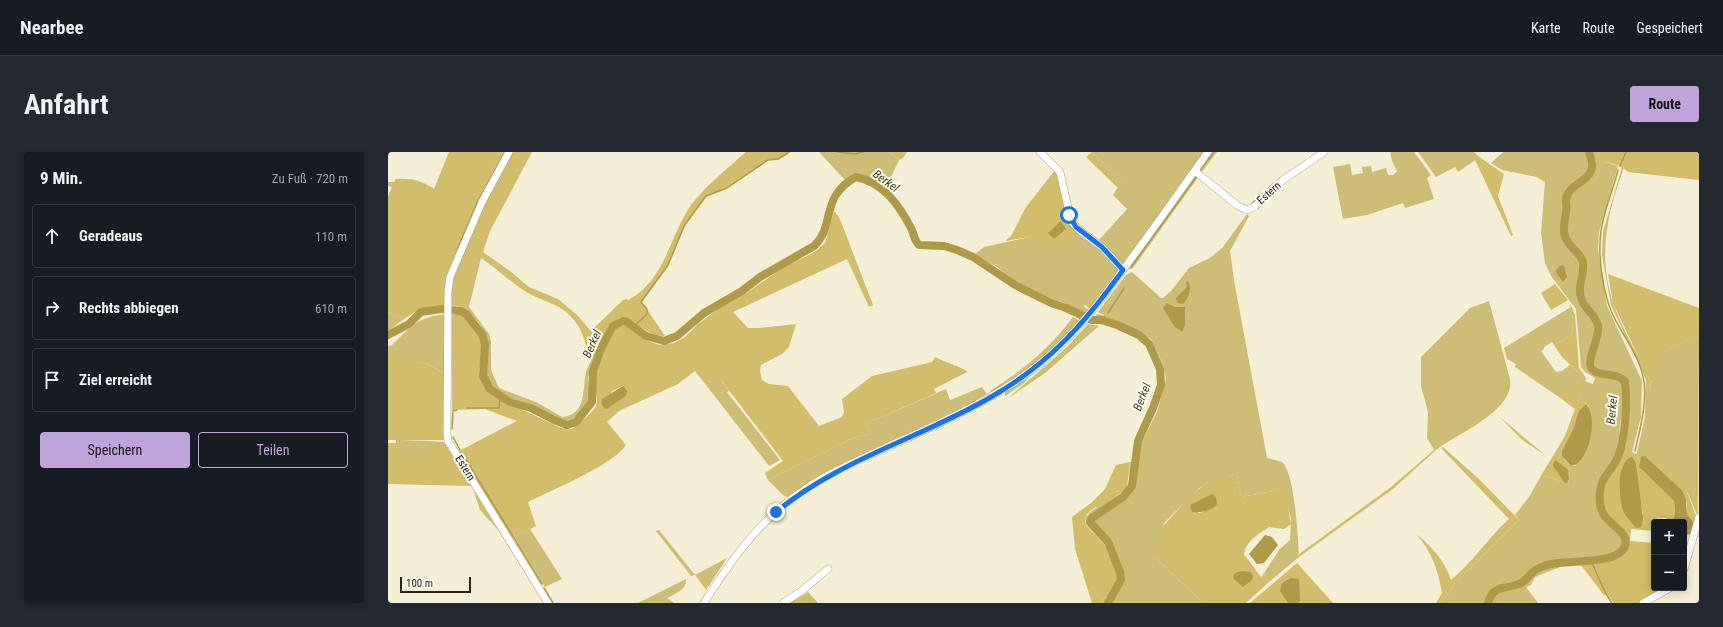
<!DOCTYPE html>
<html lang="de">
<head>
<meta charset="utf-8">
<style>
	:root { --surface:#171b24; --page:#242831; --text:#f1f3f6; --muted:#9ea1a6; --line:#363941; --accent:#bfa4da }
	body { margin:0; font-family:"Roboto Condensed",sans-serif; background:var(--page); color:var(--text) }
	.controls { position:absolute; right:12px; bottom:12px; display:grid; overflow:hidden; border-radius:4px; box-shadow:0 2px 10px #0003 }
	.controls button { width:36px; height:36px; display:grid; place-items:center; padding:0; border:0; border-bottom:1px solid var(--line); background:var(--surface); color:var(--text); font:20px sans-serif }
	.scale { position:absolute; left:12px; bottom:10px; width:71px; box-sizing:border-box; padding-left:4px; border:2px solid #28261c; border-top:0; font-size:11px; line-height:14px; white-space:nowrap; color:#28261c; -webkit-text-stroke:3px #fffcf2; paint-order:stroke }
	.stop { position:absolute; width:12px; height:12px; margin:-9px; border:3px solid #1a73e8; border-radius:50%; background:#fff }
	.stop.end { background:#1a73e8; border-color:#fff; box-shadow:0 1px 4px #0008 }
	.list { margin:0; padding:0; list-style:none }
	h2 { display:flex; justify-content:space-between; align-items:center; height:52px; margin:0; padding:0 16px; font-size:17px }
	h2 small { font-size:13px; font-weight:400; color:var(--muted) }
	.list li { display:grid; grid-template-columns:26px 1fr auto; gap:12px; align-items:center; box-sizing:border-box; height:64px; margin:0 8px 8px; padding:0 8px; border:1px solid var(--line); border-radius:4px }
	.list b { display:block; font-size:15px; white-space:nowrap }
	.list em { font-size:13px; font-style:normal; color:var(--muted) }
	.actions { display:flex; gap:8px; padding:12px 16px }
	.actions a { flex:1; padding:9px 0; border:1px solid var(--accent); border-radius:4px; text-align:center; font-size:14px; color:var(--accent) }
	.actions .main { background:var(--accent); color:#111 }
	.icon { flex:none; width:22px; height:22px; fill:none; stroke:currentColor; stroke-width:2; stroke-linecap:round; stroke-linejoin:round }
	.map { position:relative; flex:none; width:1311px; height:451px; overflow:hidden; border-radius:4px }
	header { display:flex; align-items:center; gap:24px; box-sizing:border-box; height:56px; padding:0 20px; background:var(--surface); border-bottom:1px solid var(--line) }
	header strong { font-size:19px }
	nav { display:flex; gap:22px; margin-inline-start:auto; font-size:14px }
	.intro { display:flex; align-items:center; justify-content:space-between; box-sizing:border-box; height:96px; padding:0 24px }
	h1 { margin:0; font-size:28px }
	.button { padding:10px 18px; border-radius:4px; background:var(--accent); color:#111; font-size:14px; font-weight:700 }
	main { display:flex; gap:24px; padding:0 24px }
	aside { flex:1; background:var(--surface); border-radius:4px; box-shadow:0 2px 10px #0003 }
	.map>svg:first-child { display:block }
	.green { fill:#cebd77 }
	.forest { fill:#d1bd6b; fill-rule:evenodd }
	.water { fill:#ae9a48 }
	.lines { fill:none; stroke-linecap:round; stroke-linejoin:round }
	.stream { stroke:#ae9a48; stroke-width:1.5 }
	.river { stroke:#ae9a48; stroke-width:8 }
	.minor-casing { stroke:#a7a189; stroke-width:8 }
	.minor { stroke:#fff; stroke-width:7 }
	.route { stroke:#1a73e8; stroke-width:5 }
	.labels { text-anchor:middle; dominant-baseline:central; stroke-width:4; stroke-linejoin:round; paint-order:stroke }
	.street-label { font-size:11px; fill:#28261c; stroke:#fffcf2 }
	.water-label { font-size:12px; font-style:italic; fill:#4a411e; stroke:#fffcf2 }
</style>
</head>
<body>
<header>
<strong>Nearbee</strong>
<nav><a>Karte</a><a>Route</a><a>Gespeichert</a></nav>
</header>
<div class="intro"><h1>Anfahrt</h1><a class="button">Route</a></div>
<main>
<aside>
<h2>9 Min.<small>Zu Fuß · 720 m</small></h2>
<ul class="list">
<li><svg class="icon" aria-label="ahead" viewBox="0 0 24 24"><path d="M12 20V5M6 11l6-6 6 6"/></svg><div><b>Geradeaus</b></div><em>110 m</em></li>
<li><svg class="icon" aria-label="right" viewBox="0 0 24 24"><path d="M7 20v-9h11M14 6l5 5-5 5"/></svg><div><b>Rechts abbiegen</b></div><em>610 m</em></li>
<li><svg class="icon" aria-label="arrive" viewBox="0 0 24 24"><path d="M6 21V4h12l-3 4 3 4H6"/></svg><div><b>Ziel erreicht</b></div></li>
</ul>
<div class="actions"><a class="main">Speichern</a><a>Teilen</a></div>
</aside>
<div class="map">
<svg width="1311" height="451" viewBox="0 0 1311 451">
	<rect width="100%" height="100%" fill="#f5efd5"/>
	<path class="green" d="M431 0H501L511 8 498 36C482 27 474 17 457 28Z
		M704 0H818L736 113 732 112 710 89 739 57 725 43 733 30Z
		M823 0H829L813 21 810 18Z
		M1002 0H1026L1043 23 1039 26 1046 47 1017 56 1015 51 979 63 955 67 945 15 962 12 964 23 975 21 974 15 983 14 984 20 998 16 1000 23H1005L1009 19 1004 9Z
		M1030 0H1086L1090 4 1089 7 1070 20 1067 15 1048 25Z
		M1115 0H1198C1199 3 1201 5 1202 8 1207 24 1179 31 1177 47 1174 63 1170 81 1181 94 1184 99 1190 103 1192 109 1195 117 1188 129 1189 139 1191 153 1201 162 1208 174 1206 187 1199 203 1200 216L1207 224 1228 225C1244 232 1233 261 1232 274 1231 283 1231 292 1229 301 1223 321 1208 329 1210 352 1211 370 1230 374 1236 389L1233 396 1217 403 1201 407 1163 410 1143 418 1131 429 1118 431 1106 436 1102 439 1096 451H1053L1072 426 1131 368 1127 363 1141 345 1154 322 1180 333 1183 314H1187L1201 255 1197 250H1190L1196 230 1171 245 1127 215 1128 212 1119 207 1116 196 1183 155 1185 168 1184 183 1166 193 1164 190 1156 195V197L1153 199 1168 220 1174 219 1182 213 1194 224 1196 229 1205 232 1207 226 1197 220 1193 215 1188 157 1163 124 1157 111 1153 81 1157 30 1149 25 1114 18 1103 11Z
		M1208 9H1215L1230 14 1211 80 1210 98 1219 154 1254 229 1253 265 1244 300 1238 290 1236 292C1238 277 1249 236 1235 225 1226 218 1216 222 1208 217 1202 202 1214 188 1212 173 1210 163 1200 159 1196 150 1189 132 1200 125 1199 111 1198 105 1192 101 1188 97 1172 79 1179 77 1181 57 1181 54 1181 51 1181 48 1184 33 1209 27 1208 9Z
		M1234 15 1236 16C1219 60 1209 107 1226 153 1234 176 1247 198 1258 219L1261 228 1262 239C1264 233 1263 225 1265 218 1272 196 1292 191 1311 185L1310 365 1298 337 1252 300 1249 301 1257 265 1258 228 1223 153 1214 104 1215 80Z
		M807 22 811 24 745 116 742 117 740 116Z
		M859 62 861 64 842 99 846 128 879 306 894 310C907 321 910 386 911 405L881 430 876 421 892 397 902 388 903 367 900 356 901 349 891 338 853 345 849 322 811 336 777 370 772 379 767 405 815 451H722L733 431 734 418 723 392 705 370V367L737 346 746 335 752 294 769 260 778 227 775 213 763 187 729 171 715 166H705L709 162 718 164 710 160 738 123 744 120 773 146H775L783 139 801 116 822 106 835 95Z
		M690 79C700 87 730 107 731 120L702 157 697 153 695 154 701 158 698 162 674 150 662 148 625 129 609 115 586 103 596 95 641 85 667 97Z
		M1101 149 1122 227C1128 259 1066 283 1047 299L1039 286 1040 260 1033 234V205L1082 156Z
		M81 155 101 182 103 189V218L111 236 148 250 174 265C197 263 195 241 197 225 198 219 201 212 204 207L205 209 200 226 202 244 200 250 197 256 185 267 176 269 143 252 120 246 107 238 99 225V186L92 172 79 158Z
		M0 160 16 167 0 179Z
		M58 162 56 221 37 211 0 209V194L4 193C24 174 29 165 58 162Z
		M685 165 692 169 653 208 606 241 602 239C634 219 662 196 685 165Z
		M700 172 711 174 657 221 619 247 678 196Z
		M644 222 635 232 617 244V240Z
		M314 228H333L341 239 339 240 392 308 381 314Z
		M594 235 599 242 581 253 421 328 395 343 380 328 463 287 483 281 480 271 558 237 562 248Z
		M8 288 42 289V307H8Z
		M742 310H745C744 318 744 327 741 334 736 349 715 357 702 365L701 370 721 394 731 419 730 429 718 451H714L716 446 720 445 727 419 725 412 717 392 700 375 697 367C705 350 732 351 740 333 742 327 741 317 742 310Z
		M142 377 174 427 157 435 126 385Z
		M271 378 307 423 339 406 318 438 307 423 303 424 268 379Z
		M1177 413 1147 425 1143 433 1138 435 1150 451H1102C1109 432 1121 439 1136 432 1141 430 1143 424 1147 422 1156 416 1167 414 1177 413Z
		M298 427C299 437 287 442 279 446L286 451H250Z
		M420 440 430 451H402Z"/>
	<path class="forest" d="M61 0H119L64 114 59 153 32 157 16 167 0 160V45L4 35 0 34V30H6L8 27C23 26 33 28 46 37Z
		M122 0H144L102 79 95 100 122 119 141 135 170 147 189 163 203 179 235 148 238 147 240 148C277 129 281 85 303 53 318 33 339 17 358 0H403L390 8H380L339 36 318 45 297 74 280 114 254 150 277 184C255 184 249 165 231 166L220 175 205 209C197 198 197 183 189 172 174 150 155 151 135 138 120 128 108 116 93 106L81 155 79 158 74 155 62 153 63 126 80 84Z
		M501 0H519L515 6 511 8Z
		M704 0 733 30 730 36 698 5Z
		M1204 0H1311V28L1240 20C1234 13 1218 9 1208 9Z
		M1090 4 1116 22 1110 44 1125 83 1123 84 1087 8Z
		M668 17 690 79C683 88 676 92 667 98L641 85 617 89 623 84 638 55Z
		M446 59 452 67 485 153 481 155 459 107 345 160 360 176H372L408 172 401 195 394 202 373 213 372 219 374 228 381 232 400 234 431 274 454 265 456 260 454 247 484 224 544 210 547 205C557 211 574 214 581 221L579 220 546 237 548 241 480 271 483 281 463 287 380 328 377 321 395 309 333 228H314L307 219 290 232 231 259 219 270 238 293C225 313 164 338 140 350L148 374 124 386 71 299 129 269 97 257 64 258V163L71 161 87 176 93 186 94 193 91 222 101 241 118 253 135 258 173 276 184 277C189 273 206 259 208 254 211 246 206 239 207 230 207 220 222 182 229 175L237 173 256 187 271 193 286 191 297 185 310 172 329 158 357 142 396 115 425 101 437 91ZM235 234 238 244 219 257 224 239Z
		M1220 122 1311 156V185C1273 197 1267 202 1262 243L1261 227 1225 151Z
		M1167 132 1180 148 1163 158 1153 141Z
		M1182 151 1187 163 1191 216 1198 226 1190 250H1196L1198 252 1174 299 1177 308 1183 314 1180 333 1154 322 1177 284 1187 257 1171 245 1196 229 1194 224 1174 205 1166 193 1184 183 1185 168Z
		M13 208 37 211 56 221V288H0V209Z
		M1112 265 1157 303 1134 288Z
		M42 289 56 290 83 334 0 332V291H8V307H42Z
		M1238 290 1245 301 1248 302 1253 298 1271 312 1298 337 1308 364 1306 371 1299 362V352L1294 338 1257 304 1253 317 1286 349 1287 359 1285 370H1280L1278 366H1269L1268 370H1266V379L1243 377 1242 389 1266 391V436H1279L1253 451H1226L1219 442 1216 443 1192 412C1207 411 1255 405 1236 380 1229 371 1216 367 1214 355 1211 333 1222 327 1230 309 1233 303 1233 295 1238 290ZM1239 308 1248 311 1251 345 1255 362 1239 365 1233 349Z
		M1055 295 1092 328 1131 368 1072 426 1053 451H1048L1054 441C1050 418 1044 400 1028 382 1043 393 1058 411 1063 428 1085 410 1100 386 1121 367L1053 296Z
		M1046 298 1047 299 1005 337 911 405V402L1003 335Z
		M742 310 739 336 723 349 710 355H707L699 362 697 367C698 379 710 383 716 392 720 398 729 417 728 424 727 431 722 438 720 445L716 446 714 451H704L687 397 684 365 703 351 717 337 728 313Z
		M438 319 399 345 395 343 409 334Z
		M849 322 853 345 891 338 898 342 902 349 900 356 903 372 896 377 881 375C871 382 858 389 856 402L873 425 876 421 881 430 858 451H815L767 405 766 381C776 377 798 345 811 337 821 329 837 327 849 322ZM824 342 817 359 811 361 802 354Z
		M85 336 110 378 92 358Z
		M909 411 945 451H862Z"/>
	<path class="water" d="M673 69 678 77 666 87 660 81Z
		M1173 113 1176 114 1179 125 1175 130 1167 119Z
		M800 129C804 136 801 146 795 152L789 151 788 146 799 135 798 131Z
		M779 151 787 155H797V174L794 180 786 174 775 156Z
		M235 234 239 239 238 244 219 257C214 256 213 251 214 247Z
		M1198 252C1211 265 1201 312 1183 314L1174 304V299L1186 275 1191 259Z
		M1257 304 1294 338 1298 347 1299 362 1306 371 1304 382 1296 383V370H1285L1287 359 1286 349 1251 315 1253 305Z
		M1244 305 1248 311 1255 367 1253 375 1248 376C1244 371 1239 366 1236 361 1231 348 1227 310 1244 305Z
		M1168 308 1180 318 1181 327 1179 331H1177L1165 314V311Z
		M824 342 828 345 829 352C824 359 812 361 804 360L802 353Z
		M877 383 884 385 890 393 876 411 869 412 861 402Z
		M854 419 863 420 865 424 864 428 855 435 845 426 847 421Z
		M903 426 911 427 912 449 910 451H900L892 439 894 431Z"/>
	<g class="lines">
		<path class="stream" d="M449 0 467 2 475 0
			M1232 14 1238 0
			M812 18 826 0
			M1230 18C1224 42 1212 67 1212 92 1211 111 1216 143 1224 161 1234 183 1253 205 1256 230 1259 252 1252 277 1247 299
			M861 54 886 31
			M69 98 89 51 117 0
			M743 115 809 24
			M720 161 736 136
			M714 169 717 164
			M245 175 259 162V157L253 150 280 113 296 74 318 44 339 36 380 8 390 7 401 0
			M79 256H111L112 244
			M64 277 65 259 69 258
			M65 285 72 298
			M74 301 154 432
			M1203 409 1218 442 1224 451
			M156 436 165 451"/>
		<path class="river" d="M0 183 21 172 33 160 53 157 73 159 78 162 94 182 97 192 95 224 102 237 121 250 143 256 166 268 179 273 188 270 204 250 205 219 213 197 225 174 235 169 239 170 258 184 276 189 289 184 316 161 354 139 372 125 426 94C448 74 431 45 468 25 495 30 511 53 523 76 526 82 526 88 531 93L556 94 569 98 585 105 627 133 663 151 678 156 704 168H713L729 173 751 183 761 192 772 217 773 233 765 256 750 289 744 334 735 345 704 366 702 370 720 390 732 420 733 428 720 451
			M1100 451C1106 431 1119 438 1133 431 1139 428 1140 424 1144 421 1147 417 1158 413 1163 412 1180 408 1230 413 1237 394 1242 381 1221 372 1216 363 1211 355 1211 343 1213 334 1215 324 1226 315 1230 305 1237 286 1240 250 1237 230 1228 218 1209 227 1203 215 1199 206 1212 186 1210 174 1208 163 1198 158 1194 149 1188 134 1197 123 1195 110 1193 103 1187 99 1182 93 1172 81 1177 72 1178 59 1179 55 1178 51 1178 47 1182 27 1214 31 1201 0"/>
		<defs>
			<path id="minor" d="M121 0 94 50 62 125 60 139 59 282 60 289 160 451
				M652 0 672 20 683 69 691 78 714 95 735 118
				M807 19 850 54 859 58 867 54 895 28 936 0
				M1296 417 1311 365
				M316 451C343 408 371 369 413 340 435 324 460 313 484 302 540 276 600 252 649 214 687 184 715 146 743 107 769 72 794 36 820 0
				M395 451 412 440 440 417
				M1255 451 1282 436"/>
		</defs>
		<use href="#minor" class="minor-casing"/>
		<use href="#minor" class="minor"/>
	</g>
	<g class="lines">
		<path class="route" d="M388 360C452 307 533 286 603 245 661 212 697 171 735 118L714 95 688 75 681 63"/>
	</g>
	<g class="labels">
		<g class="street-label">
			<text transform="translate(881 41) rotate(-42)">Estern</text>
			<text transform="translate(77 316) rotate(58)">Estern</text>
		</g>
		<g class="water-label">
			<text transform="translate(498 29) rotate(36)">Berkel</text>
			<text transform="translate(204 192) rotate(-66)">Berkel</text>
			<text transform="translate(754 245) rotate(-69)">Berkel</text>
			<text transform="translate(1224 258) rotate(-84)">Berkel</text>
		</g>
	</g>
</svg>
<div class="controls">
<button>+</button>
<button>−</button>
</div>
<div class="scale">100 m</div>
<div class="stop" style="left:681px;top:63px"></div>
<div class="stop end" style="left:388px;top:360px"></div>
</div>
</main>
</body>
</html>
